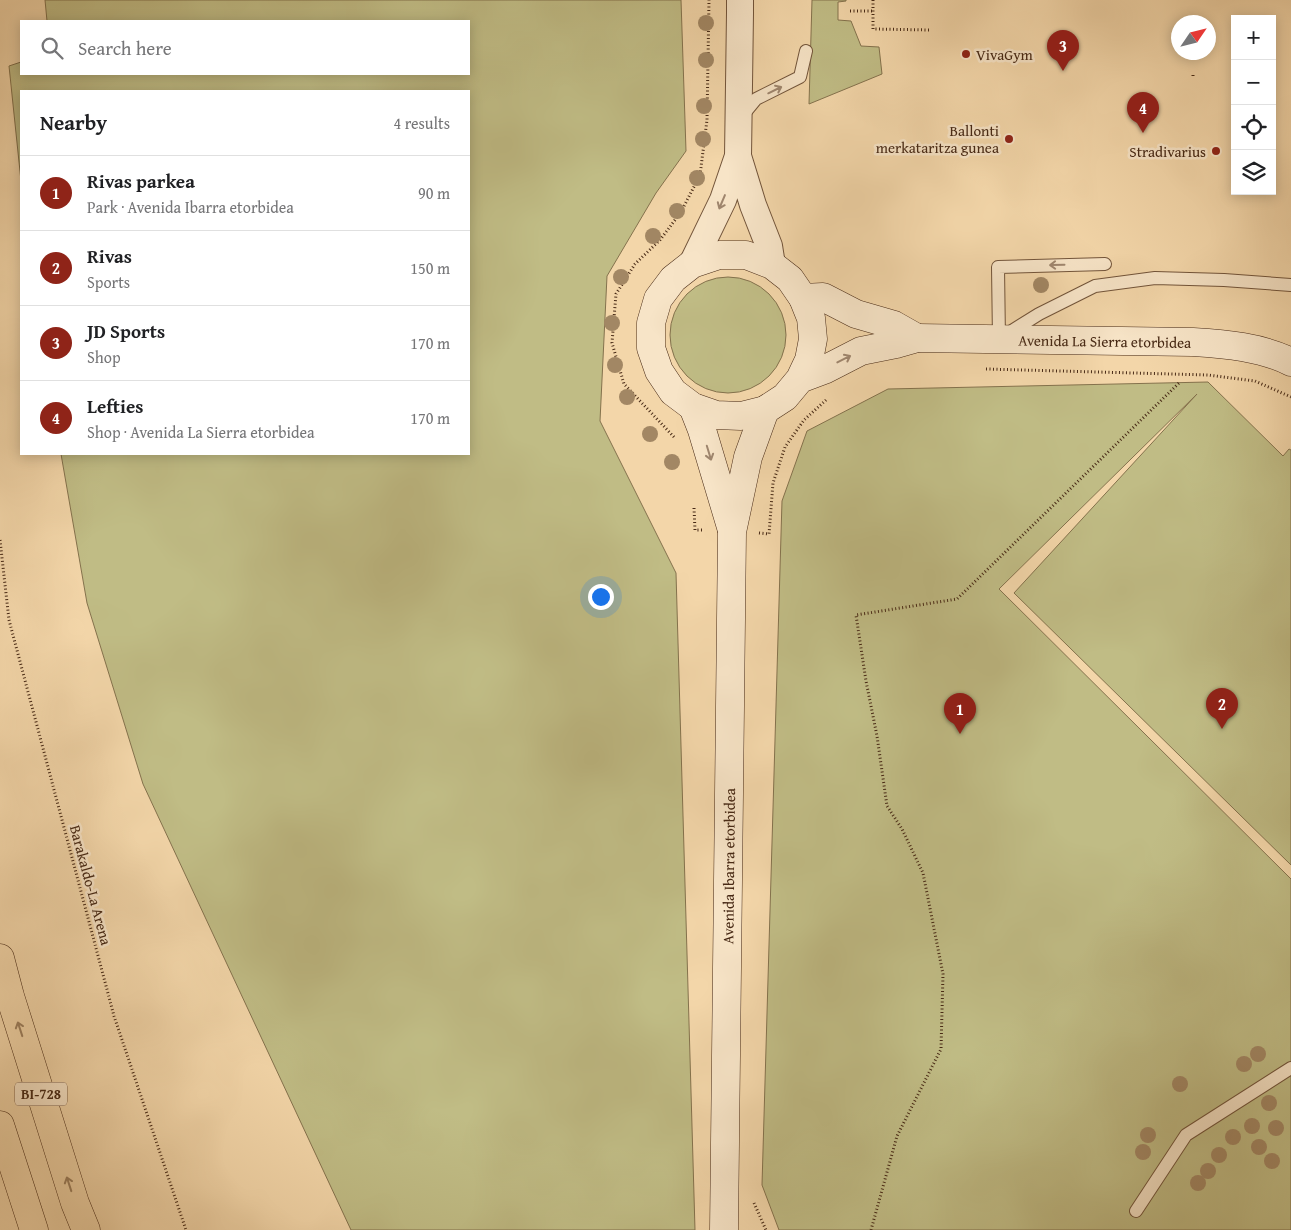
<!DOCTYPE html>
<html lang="en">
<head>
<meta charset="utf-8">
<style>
	:root { --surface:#fff; --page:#f2f2f2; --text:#202124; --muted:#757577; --line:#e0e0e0; --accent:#8f2418 }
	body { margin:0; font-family:"Gentium Book Plus",serif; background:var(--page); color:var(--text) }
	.controls { position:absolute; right:15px; top:15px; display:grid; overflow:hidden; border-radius:0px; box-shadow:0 2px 12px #0003 }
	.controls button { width:45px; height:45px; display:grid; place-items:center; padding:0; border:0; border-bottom:1px solid var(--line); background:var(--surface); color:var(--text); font:25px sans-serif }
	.compass { position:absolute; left:1171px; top:15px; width:45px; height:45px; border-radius:50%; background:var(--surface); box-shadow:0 2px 12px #0003; rotate:55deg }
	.you { position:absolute; left:600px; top:596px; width:18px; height:18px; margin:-12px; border:4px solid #fff; border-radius:50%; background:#1a73e8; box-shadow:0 0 0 8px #1a73e833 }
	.badge { display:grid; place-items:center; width:32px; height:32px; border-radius:50%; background:var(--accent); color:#fff; font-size:16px; font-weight:700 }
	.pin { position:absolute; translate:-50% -41px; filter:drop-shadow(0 1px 2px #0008) }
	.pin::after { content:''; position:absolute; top:26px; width:18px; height:15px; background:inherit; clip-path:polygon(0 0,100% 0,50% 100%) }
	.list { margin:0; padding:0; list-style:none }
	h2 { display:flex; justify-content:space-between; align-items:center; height:65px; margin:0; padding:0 20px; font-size:21px }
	h2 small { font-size:16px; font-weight:400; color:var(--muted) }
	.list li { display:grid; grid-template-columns:32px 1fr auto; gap:15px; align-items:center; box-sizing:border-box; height:75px; padding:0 20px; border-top:1px solid var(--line) }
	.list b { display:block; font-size:19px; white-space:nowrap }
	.list p { margin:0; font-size:16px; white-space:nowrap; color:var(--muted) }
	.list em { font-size:16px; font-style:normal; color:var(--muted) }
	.icon { flex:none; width:28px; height:28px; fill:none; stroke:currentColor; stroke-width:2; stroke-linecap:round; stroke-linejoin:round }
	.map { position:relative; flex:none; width:1291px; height:1230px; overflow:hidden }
	.search { position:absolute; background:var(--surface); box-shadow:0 2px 12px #0003; left:20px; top:20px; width:450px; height:55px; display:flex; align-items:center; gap:12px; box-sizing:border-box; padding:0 18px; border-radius:0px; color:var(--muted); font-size:19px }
	.panel { position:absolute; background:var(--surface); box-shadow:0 2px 12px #0003; left:20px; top:90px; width:450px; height:365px; border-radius:0px }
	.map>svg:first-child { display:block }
	.green { fill:#c0bc85; stroke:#84724d }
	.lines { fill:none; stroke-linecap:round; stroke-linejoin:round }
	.lane-casing { stroke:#72543a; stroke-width:14 }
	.street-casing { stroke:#72543a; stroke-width:28 }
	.secondary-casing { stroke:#472915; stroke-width:29 }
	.primary-casing { stroke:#472915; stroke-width:29 }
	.path { stroke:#472915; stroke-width:3; stroke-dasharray:1 2.5; stroke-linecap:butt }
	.lane { stroke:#f7e4c7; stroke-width:12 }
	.street { stroke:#f7e4c7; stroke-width:26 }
	.secondary { stroke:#f7e4c7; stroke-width:28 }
	.primary { stroke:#f3d6a9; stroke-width:28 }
	.tree { fill:#a28764 }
	.oneway { stroke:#9f866e }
	.oneway2 { stroke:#9d805f }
	.poi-dot { fill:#8f2418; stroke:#f7e4c7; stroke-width:2 }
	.labels { text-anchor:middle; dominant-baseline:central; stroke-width:5; stroke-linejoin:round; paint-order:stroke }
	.shield { fill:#f7e4c7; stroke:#7c614a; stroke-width:1 }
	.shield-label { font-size:14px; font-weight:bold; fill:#472915 }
	.poi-label { font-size:15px; fill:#472915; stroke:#f7e4c7; text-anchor:end }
	.street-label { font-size:15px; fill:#472915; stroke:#f7e4c7 }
</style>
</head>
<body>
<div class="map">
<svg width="1291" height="1230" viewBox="0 0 1291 1230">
	<rect width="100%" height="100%" fill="#f3d6a9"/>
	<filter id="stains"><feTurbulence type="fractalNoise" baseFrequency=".004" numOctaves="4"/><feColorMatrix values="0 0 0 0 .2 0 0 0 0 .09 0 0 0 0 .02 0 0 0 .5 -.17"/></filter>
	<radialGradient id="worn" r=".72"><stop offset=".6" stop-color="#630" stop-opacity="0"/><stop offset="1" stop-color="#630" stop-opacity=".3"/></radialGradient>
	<path class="green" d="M45 0H681L686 151 656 193 607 276 600 421 676 573 695 1230H351L143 784 87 603 61 454H469V91H21V181L9 66 21 62V74H469V21H47Z
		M812 0H846V1L838 2V20L851 21 861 46 879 47 882 74 809 104Z
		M670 335a58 58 0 1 1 116 0a58 58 0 1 1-116 0Z
		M1208 382 1283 456 1289 449 1291 450V865L1014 593 1197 394 999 589 1291 879V1230H779L762 1185 782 501 807 431 888 389Z"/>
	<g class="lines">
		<defs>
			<path id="lane" d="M742 116 756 99 800 77 806 51
				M1007 334 1039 314 1095 286 1155 278 1224 280 1291 285
				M999 340 998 267 1105 264
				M1136 1211 1186 1135 1291 1068"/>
			<path id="street" d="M738 156 753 205 769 246 772 265
				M692 264 723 200 738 156 740 13V0"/>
			<g id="secondary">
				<path d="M803 298 823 297 856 314 894 325 917 338"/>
				<path id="s1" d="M800 379 809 360 813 339 811 318 803 298 790 279 772 265 746 255H719L692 264 673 279 658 299 651 323V348L659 371 673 392 693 407 716 415 741 416 765 410 785 397 800 379 824 370 861 351 896 344 917 338 1193 342C1226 344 1261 347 1291 362"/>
				<path d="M693 407 702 430 731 527"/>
				<path id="s2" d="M724 1230 732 532 748 457 765 410"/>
			</g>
			<path id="primary" d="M0 958 10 996 75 1203 86 1230
				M0 1125 34 1230"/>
		</defs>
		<use href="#lane" class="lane-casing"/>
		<use href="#street" class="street-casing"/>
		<use href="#secondary" class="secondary-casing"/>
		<use href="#primary" class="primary-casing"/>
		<path class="path" d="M873 0V29L930 30
			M850 11H873
			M1193 75V78
			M986 369 1208 375 1255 381 1291 397
			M674 437 624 384 612 343 616 294 635 264 660 240 681 212 700 175 707 120 709 0
			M694 508 695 530H703
			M759 533 769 534 773 483 785 447 804 420 826 400
			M0 540 9 620 114 1016 186 1230
			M754 1203 766 1230
			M871 1230 897 1136 941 1049 943 974 923 873 902 829 887 806 877 736 866 681 856 615 957 599 1179 383"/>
		<use href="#lane" class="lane"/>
		<use href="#street" class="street"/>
		<use href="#secondary" class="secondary"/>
		<use href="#primary" class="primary"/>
	</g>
	<g class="tree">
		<circle cx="706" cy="23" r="8"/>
		<circle cx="706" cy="60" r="8"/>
		<circle cx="704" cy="106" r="8"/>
		<circle cx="703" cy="139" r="8"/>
		<circle cx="697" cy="178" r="8"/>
		<circle cx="677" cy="211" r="8"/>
		<circle cx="653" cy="236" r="8"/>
		<circle cx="621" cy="277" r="8"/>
		<circle cx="1041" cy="285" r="8"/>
		<circle cx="612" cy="323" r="8"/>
		<circle cx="615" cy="365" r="8"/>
		<circle cx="627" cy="397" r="8"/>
		<circle cx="650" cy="434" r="8"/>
		<circle cx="672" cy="462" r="8"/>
		<circle cx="1258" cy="1054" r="8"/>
		<circle cx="1244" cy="1064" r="8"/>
		<circle cx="1180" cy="1084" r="8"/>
		<circle cx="1269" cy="1103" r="8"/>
		<circle cx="1252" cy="1126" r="8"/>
		<circle cx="1276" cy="1128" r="8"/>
		<circle cx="1148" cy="1135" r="8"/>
		<circle cx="1233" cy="1137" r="8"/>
		<circle cx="1259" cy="1147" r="8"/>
		<circle cx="1143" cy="1152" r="8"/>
		<circle cx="1219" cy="1155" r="8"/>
		<circle cx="1272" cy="1161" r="8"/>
		<circle cx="1208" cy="1171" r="8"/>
		<circle cx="1198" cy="1183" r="8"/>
	</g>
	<defs><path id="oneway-shaft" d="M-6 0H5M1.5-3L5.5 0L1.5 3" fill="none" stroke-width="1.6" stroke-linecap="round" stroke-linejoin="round" transform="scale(1.25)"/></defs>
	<g class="oneway">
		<use href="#oneway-shaft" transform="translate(775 90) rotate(-26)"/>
		<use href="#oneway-shaft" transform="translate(722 202) rotate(113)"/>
		<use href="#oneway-shaft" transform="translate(1057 265) rotate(179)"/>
		<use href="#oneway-shaft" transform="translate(844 359) rotate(-27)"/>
		<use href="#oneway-shaft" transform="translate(709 453) rotate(73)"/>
	</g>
	<g class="oneway2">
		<use href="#oneway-shaft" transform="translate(20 1029) rotate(-108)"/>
		<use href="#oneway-shaft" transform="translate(69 1184) rotate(-108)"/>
	</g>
	<g class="poi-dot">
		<circle cx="966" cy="54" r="5"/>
		<circle cx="1009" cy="139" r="5"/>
		<circle cx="1216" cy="151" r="5"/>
	</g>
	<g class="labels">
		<rect class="shield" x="15" y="1082.5" width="52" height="23" rx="4"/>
		<g class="shield-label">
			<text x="41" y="1094">BI-728</text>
		</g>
		<g class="poi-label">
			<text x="976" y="54" text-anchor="start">VivaGym</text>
			<text x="999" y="130">Ballonti<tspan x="999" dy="17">merkataritza gunea</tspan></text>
			<text x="1206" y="151">Stradivarius</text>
		</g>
		<g class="street-label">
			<text stroke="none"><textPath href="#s1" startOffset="822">Avenida La Sierra etorbidea</textPath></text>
			<text stroke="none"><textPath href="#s2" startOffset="364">Avenida Ibarra etorbidea</textPath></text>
			<text transform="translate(91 885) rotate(75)">Barakaldo-La Arena</text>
		</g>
	</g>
	<rect width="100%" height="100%" filter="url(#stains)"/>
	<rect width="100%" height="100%" fill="url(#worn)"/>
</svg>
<div class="controls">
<button>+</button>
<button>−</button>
<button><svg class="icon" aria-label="locate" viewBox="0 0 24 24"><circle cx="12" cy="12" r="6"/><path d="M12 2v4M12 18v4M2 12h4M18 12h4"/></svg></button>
<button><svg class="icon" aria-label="layers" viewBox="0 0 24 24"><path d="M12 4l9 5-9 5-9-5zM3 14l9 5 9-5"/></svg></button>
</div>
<svg class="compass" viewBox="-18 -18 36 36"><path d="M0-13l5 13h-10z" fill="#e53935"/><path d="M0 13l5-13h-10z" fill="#757577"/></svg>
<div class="you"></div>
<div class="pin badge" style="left:960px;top:734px">1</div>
<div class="pin badge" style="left:1222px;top:729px">2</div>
<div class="pin badge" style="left:1063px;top:71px">3</div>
<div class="pin badge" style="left:1143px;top:133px">4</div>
<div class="search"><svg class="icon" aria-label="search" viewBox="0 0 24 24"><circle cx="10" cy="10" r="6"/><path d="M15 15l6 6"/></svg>Search here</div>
<section class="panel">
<h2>Nearby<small>4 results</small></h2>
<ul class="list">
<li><span class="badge">1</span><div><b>Rivas parkea</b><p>Park · Avenida Ibarra etorbidea</p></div><em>90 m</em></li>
<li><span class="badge">2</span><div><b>Rivas</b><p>Sports</p></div><em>150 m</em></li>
<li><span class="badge">3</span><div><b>JD Sports</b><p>Shop</p></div><em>170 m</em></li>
<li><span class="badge">4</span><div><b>Lefties</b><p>Shop · Avenida La Sierra etorbidea</p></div><em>170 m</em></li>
</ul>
</section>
</div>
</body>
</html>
